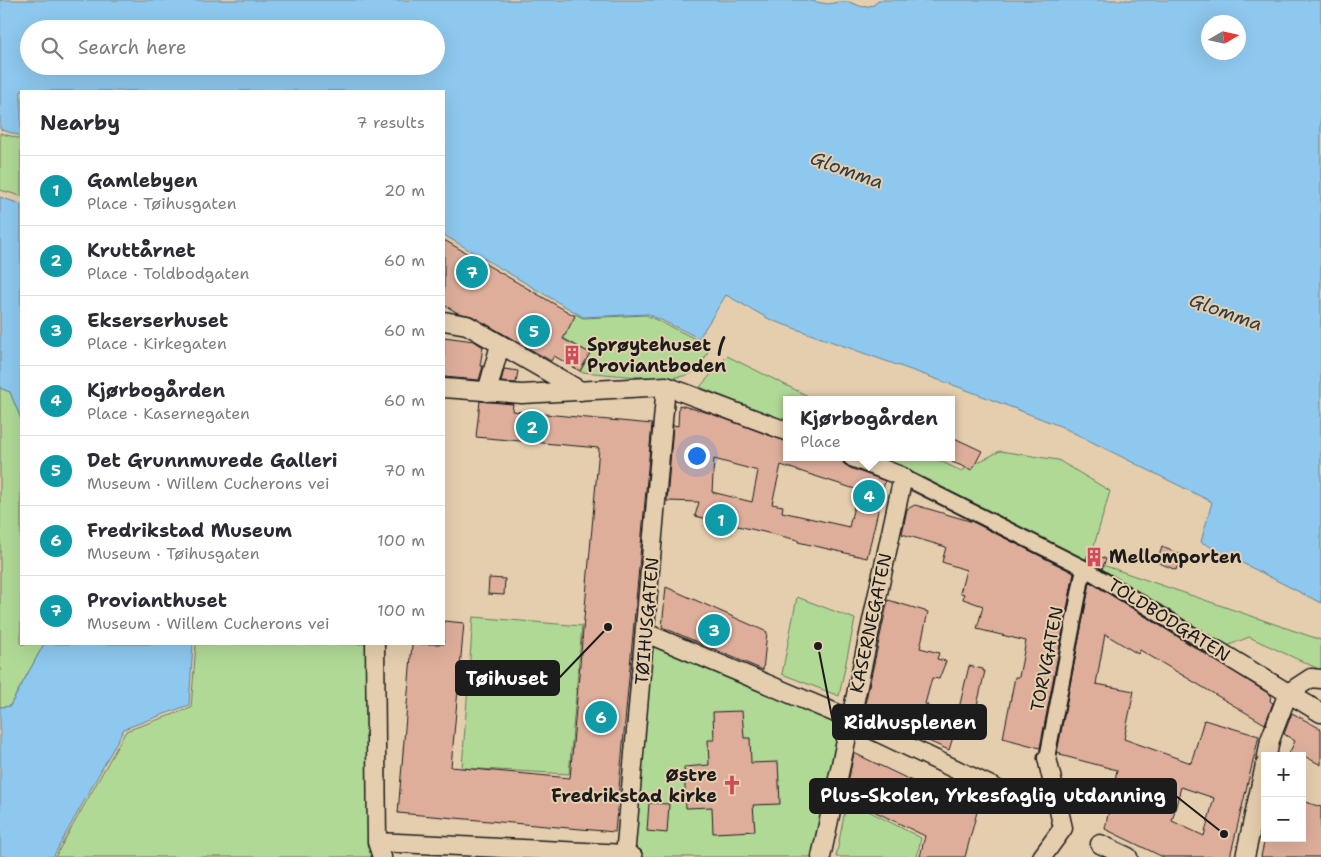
<!DOCTYPE html>
<html lang="en">
<head>
<meta charset="utf-8">
<style>
	:root { --surface:#fff; --page:#f2f2f3; --text:#2b2b33; --muted:#7c7c81; --line:#e1e1e2; --accent:#d1495b }
	body { margin:0; font-family:"Shantell Sans",sans-serif; background:var(--page); color:var(--text) }
	.controls { position:absolute; right:15px; bottom:15px; display:grid; overflow:hidden; border-radius:0px; box-shadow:0 5px 20px #0002 }
	.controls button { width:45px; height:45px; display:grid; place-items:center; padding:0; border:0; border-bottom:1px solid var(--line); background:var(--surface); color:var(--text); font:25px sans-serif }
	.compass { position:absolute; left:1201px; top:15px; width:45px; height:45px; border-radius:50%; background:var(--surface); box-shadow:0 5px 20px #0002; rotate:81deg }
	.you { position:absolute; left:696px; top:455px; width:18px; height:18px; margin:-12px; border:4px solid #fff; border-radius:50%; background:#1a73e8; box-shadow:0 0 0 8px #1a73e833 }
	.badge { display:grid; place-items:center; width:32px; height:32px; border-radius:50%; background:var(--accent); color:#fff; font-size:16px; font-weight:700 }
	.pin { position:absolute; translate:-50% -50%; border:2px solid #fff; box-shadow:0 1px 5px #0006 }
	.popup { position:absolute; left:783px; top:396px; width:172px; height:65px; box-sizing:border-box; display:grid; place-content:center; border-radius:0px; background:var(--surface); filter:drop-shadow(0 1px 4px #0005); font-size:16px; white-space:nowrap; color:var(--muted) }
	.popup b { font-size:19px; color:var(--text) }
	.popup::after { content:''; position:absolute; left:50%; top:100%; margin-left:-10px; border:10px solid transparent; border-top-color:var(--surface) }
	.list { margin:0; padding:0; list-style:none }
	h2 { display:flex; justify-content:space-between; align-items:center; height:65px; margin:0; padding:0 20px; font-size:21px }
	h2 small { font-size:16px; font-weight:400; color:var(--muted) }
	.list li { display:grid; grid-template-columns:32px 1fr auto; gap:15px; align-items:center; box-sizing:border-box; height:70px; padding:0 20px; border-top:1px solid var(--line) }
	.list b { display:block; font-size:19px; white-space:nowrap }
	.list p { margin:0; font-size:16px; white-space:nowrap; color:var(--muted) }
	.list em { font-size:16px; font-style:normal; color:var(--muted) }
	.icon { flex:none; width:28px; height:28px; fill:none; stroke:currentColor; stroke-width:2; stroke-linecap:round; stroke-linejoin:round }
	.map { position:relative; flex:none; width:1321px; height:857px; overflow:hidden }
	.search { position:absolute; background:var(--surface); box-shadow:0 5px 20px #0002; left:20px; top:20px; width:425px; height:55px; display:flex; align-items:center; gap:12px; box-sizing:border-box; padding:0 18px; border-radius:28px; color:var(--muted); font-size:19px }
	.panel { position:absolute; background:var(--surface); box-shadow:0 5px 20px #0002; left:20px; top:90px; width:425px; height:555px; border-radius:0px }
	.map>svg:first-child { display:block }
	.green { fill:#b0d996; stroke:#667a59 }
	.water { fill:#8ec8ee; stroke:#60839a; fill-rule:evenodd }
	.building { fill:#deae9b; stroke:#1c1c1c; fill-rule:evenodd }
	.lines { fill:none; stroke-linecap:round; stroke-linejoin:round }
	.pedestrian-casing { stroke:#1c1c1c; stroke-width:18 }
	.minor-casing { stroke:#1c1c1c; stroke-width:21 }
	.pedestrian { stroke:#e5ceae; stroke-width:14 }
	.minor { stroke:#e5ceae; stroke-width:18 }
	.labels { text-anchor:middle; dominant-baseline:central; stroke-width:4; stroke-linejoin:round; paint-order:stroke }
	.poi-label { font-size:18px; font-weight:bold; fill:#1c1c1c; stroke:#e5ceae; text-anchor:start }
	.street-label { font-size:18px; fill:#1c1c1c; stroke:#e5ceae }
	.water-label { font-size:19px; font-style:italic; fill:#333e46; stroke:#e5ceae }
	.leader { fill:none; stroke:#1c1c1c; stroke-width:2 }
	.callout-dot { fill:#1c1c1c; stroke:#e5ceae; stroke-width:2 }
	.callout { fill:#1c1c1c; stroke:#1c1c1c; stroke-width:2 }
	.callout-label { font-size:19px; text-anchor:middle; font-weight:bold; fill:#fff }
</style>
</head>
<body>
<div class="map">
<svg width="1321" height="857" viewBox="0 0 1321 857">
	<rect width="100%" height="100%" fill="#e5ceae"/>
	<filter id="ink" filterUnits="userSpaceOnUse"><feTurbulence type="fractalNoise" baseFrequency=".02" numOctaves="2"/><feDisplacementMap in="SourceGraphic" scale="10" xChannelSelector="R" yChannelSelector="G"/><feConvolveMatrix kernelMatrix="1 2 1 2 8 2 1 2 1" color-interpolation-filters="sRGB"/></filter>
	<g filter="url(#ink)">
		<path class="green" d="M0 133 21 139V196L0 190Z
			M575 314 583 318 646 315 710 346C706 356 701 369 690 374 669 383 605 373 580 372L590 353 563 338Z
			M727 356 816 400H786V422L700 387Z
			M0 388 10 392 21 419V644H44L9 707H0Z
			M1000 451 1058 460 1110 491 1088 566 872 457H932L961 471Z
			M1094 562 1321 640V670L1249 637 1227 646 1092 568Z
			M797 597 855 619 839 696 782 674Z
			M473 617 582 626 569 774 462 768Z
			M651 639 845 722 815 857H639L630 853Z
			M196 644H369L378 857H55L126 731 191 708Z
			M847 800 921 838 917 857H836Z"/>
		<path class="water" d="M0 0H805L828 4 838 2H849L863 7 874 5 878 0H1321V603L1201 542 1212 502 1060 426 964 389 771 320 726 295 699 338 648 314 583 317 444 235V91H21V136L0 129ZM1208 22H1238V52H1208ZM29 29H436V66H29Z
			M0 197 21 204V419L10 392 0 388Z
			M44 644H193L189 705 124 729 53 857H0V707L10 706Z"/>
		<path class="building" d="M444 240 575 316 563 339 590 353 580 371 554 356 551 361 472 316 458 313 444 305Z
			M444 337 474 341 483 347 480 366H483L479 380 444 377Z
			M504 369 518 371 516 383 501 382Z
			M480 401 513 404 512 411 652 424 615 832 398 813 412 644H444V621L464 623 451 767 570 778 599 448 476 437Z
			M679 405 709 413 786 441V457H842L843 463 850 468 885 481 867 558 798 542V540L695 516 699 502 667 501 673 425 678 426ZM714 459 758 471 752 502 712 492ZM781 465 858 490 849 527 782 512 783 506 772 504Z
			M952 437 982 451 972 470 952 462Z
			M915 505 973 522 1074 573 1040 748 1003 738 1015 677H1019L1026 641 977 629 983 606 963 599 964 594 960 593 966 570 942 562 946 547 902 534 907 509Z
			M1162 547 1182 555 1176 570 1157 562Z
			M1089 552 1106 559 1102 569 1086 559Z
			M489 578 505 579 504 595 488 594Z
			M1090 582 1271 695 1270 701 1273 703 1265 724 1140 650 1138 654 1105 634 1096 684 1134 691 1124 739 1191 763 1204 720 1259 736 1230 857H1163L1105 829 1117 770 1060 755 1061 753 1057 752ZM1181 787 1214 798 1204 836 1172 821Z
			M666 587 767 632 763 670 662 627Z
			M888 600 928 612 920 648 939 653 937 659 946 661 939 679 932 678 925 704 928 705 925 712 955 725 969 666 983 669V671H985L971 731 956 727 949 750 863 713Z
			M742 711 744 738H750L751 763 778 762 780 804 753 805 755 831 713 833 712 807 686 808 684 767 709 765 708 740H714L713 712Z
			M1292 713 1321 729V765L1304 756H1288L1295 741 1284 734Z
			M854 753 977 812 965 857H920L925 836 845 797Z
			M1302 801 1321 807V857H1261L1265 838H1302Z
			M649 803 669 804 667 833 647 831Z"/>
		<g class="lines">
			<defs>
				<path id="pedestrian" d="M903 477 1084 568 1217 650
					M1047 758 1084 568"/>
				<path id="minor" d="M444 321 467 325 581 391
					M444 388 522 394 666 386 786 431
					M487 392 500 345
					M646 633 850 719 995 788
					M375 644 377 842 382 857
					M1217 650 1321 713
					M1288 693 1311 678 1321 679
					M1267 756 1270 740 1288 693
					M377 842 626 854 633 857
					M1100 844 1128 857
					M625 857 666 386
					M821 857 903 477 852 457
					M1042 857 1063 828 1047 758
					M1245 857 1265 765"/>
			</defs>
			<use href="#pedestrian" class="pedestrian-casing"/>
			<use href="#minor" class="minor-casing"/>
			<use href="#pedestrian" class="pedestrian"/>
			<use href="#minor" class="minor"/>
		</g>
	</g>
	<defs>
		<symbol id="building-bare" viewBox="-9 -9 18 18"><path d="M-4-6H4V6H1V3H-1V6H-4ZM-2.5-4.3h1.7v1.8h-1.7ZM.8-4.3h1.7v1.8H.8ZM-2.5-1h1.7V.8h-1.7ZM.8-1h1.7V.8H.8Z" fill="#d1495b" stroke="#e5ceae" stroke-width="2.5" paint-order="stroke"/></symbol>
		<symbol id="church-bare" viewBox="-9 -9 18 18"><path d="M-1.2-6h2.4v3.5h3.3v2.4h-3.3V6h-2.4V-.1h-3.3v-2.4h3.3Z" fill="#d1495b" stroke="#e5ceae" stroke-width="2.5" paint-order="stroke"/></symbol>
	</defs>
	<g fill-rule="evenodd">
		<use href="#building-bare" x="558" y="341" width="28" height="28"/>
		<use href="#building-bare" x="1080" y="543" width="28" height="28"/>
		<use href="#church-bare" x="718" y="771" width="28" height="28"/>
	</g>
	<g class="labels">
		<g class="poi-label">
			<text x="587" y="345">Sprøytehuset /<tspan x="587" dy="21">Proviantboden</tspan></text>
			<text x="1109" y="557">Mellomporten</text>
			<text x="717" y="775" text-anchor="end">Østre<tspan x="717" dy="21">Fredrikstad kirke</tspan></text>
		</g>
		<g class="street-label">
			<text transform="translate(1169 620) rotate(32)">TOLDBODGATEN</text>
			<text transform="translate(647 621) rotate(-85)">TØIHUSGATEN</text>
			<text transform="translate(871 623) rotate(-78)">KASERNEGATEN</text>
			<text transform="translate(1047 659) rotate(-79)">TORVGATEN</text>
		</g>
		<g class="water-label">
			<text transform="translate(847 170) rotate(20)">Glomma</text>
			<text transform="translate(1226 312) rotate(20)">Glomma</text>
		</g>
	</g>
	<path class="leader" d="M608 627L559 678M818 646L833 722M1224 834L1176 796"/>
	<g class="callout-dot">
		<circle cx="608" cy="627" r="5"/>
		<circle cx="818" cy="646" r="5"/>
		<circle cx="1224" cy="834" r="5"/>
	</g>
	<g class="callout">
		<rect x="456" y="661" width="103" height="34" rx="5"/>
		<rect x="833" y="705" width="153" height="34" rx="5"/>
		<rect x="810" y="779" width="366" height="34" rx="5"/>
	</g>
	<g class="callout-label">
		<text x="507" y="685">Tøihuset</text>
		<text x="910" y="729">Ridhusplenen</text>
		<text x="993" y="802">Plus-Skolen, Yrkesfaglig utdanning</text>
	</g>
</svg>
<div class="controls">
<button>+</button>
<button>−</button>
</div>
<svg class="compass" viewBox="-18 -18 36 36"><path d="M0-13l5 13h-10z" fill="#e53935"/><path d="M0 13l5-13h-10z" fill="#7c7c81"/></svg>
<div class="you"></div>
<div class="pin badge" style="left:721px;top:520px;background:#0f9aa8">1</div>
<div class="pin badge" style="left:532px;top:427px;background:#0f9aa8">2</div>
<div class="pin badge" style="left:714px;top:630px;background:#0f9aa8">3</div>
<div class="pin badge" style="left:869px;top:496px;background:#0f9aa8">4</div>
<div class="popup"><b>Kjørbogården</b>Place</div>
<div class="pin badge" style="left:534px;top:331px;background:#0f9aa8">5</div>
<div class="pin badge" style="left:601px;top:717px;background:#0f9aa8">6</div>
<div class="pin badge" style="left:472px;top:272px;background:#0f9aa8">7</div>
<div class="search"><svg class="icon" aria-label="search" viewBox="0 0 24 24"><circle cx="10" cy="10" r="6"/><path d="M15 15l6 6"/></svg>Search here</div>
<section class="panel">
<h2>Nearby<small>7 results</small></h2>
<ul class="list">
<li><span class="badge" style="background:#0f9aa8">1</span><div><b>Gamlebyen</b><p>Place · Tøihusgaten</p></div><em>20 m</em></li>
<li><span class="badge" style="background:#0f9aa8">2</span><div><b>Kruttårnet</b><p>Place · Toldbodgaten</p></div><em>60 m</em></li>
<li><span class="badge" style="background:#0f9aa8">3</span><div><b>Ekserserhuset</b><p>Place · Kirkegaten</p></div><em>60 m</em></li>
<li><span class="badge" style="background:#0f9aa8">4</span><div><b>Kjørbogården</b><p>Place · Kasernegaten</p></div><em>60 m</em></li>
<li><span class="badge" style="background:#0f9aa8">5</span><div><b>Det Grunnmurede Galleri</b><p>Museum · Willem Cucherons vei</p></div><em>70 m</em></li>
<li><span class="badge" style="background:#0f9aa8">6</span><div><b>Fredrikstad Museum</b><p>Museum · Tøihusgaten</p></div><em>100 m</em></li>
<li><span class="badge" style="background:#0f9aa8">7</span><div><b>Provianthuset</b><p>Museum · Willem Cucherons vei</p></div><em>100 m</em></li>
</ul>
</section>
</div>
</body>
</html>
